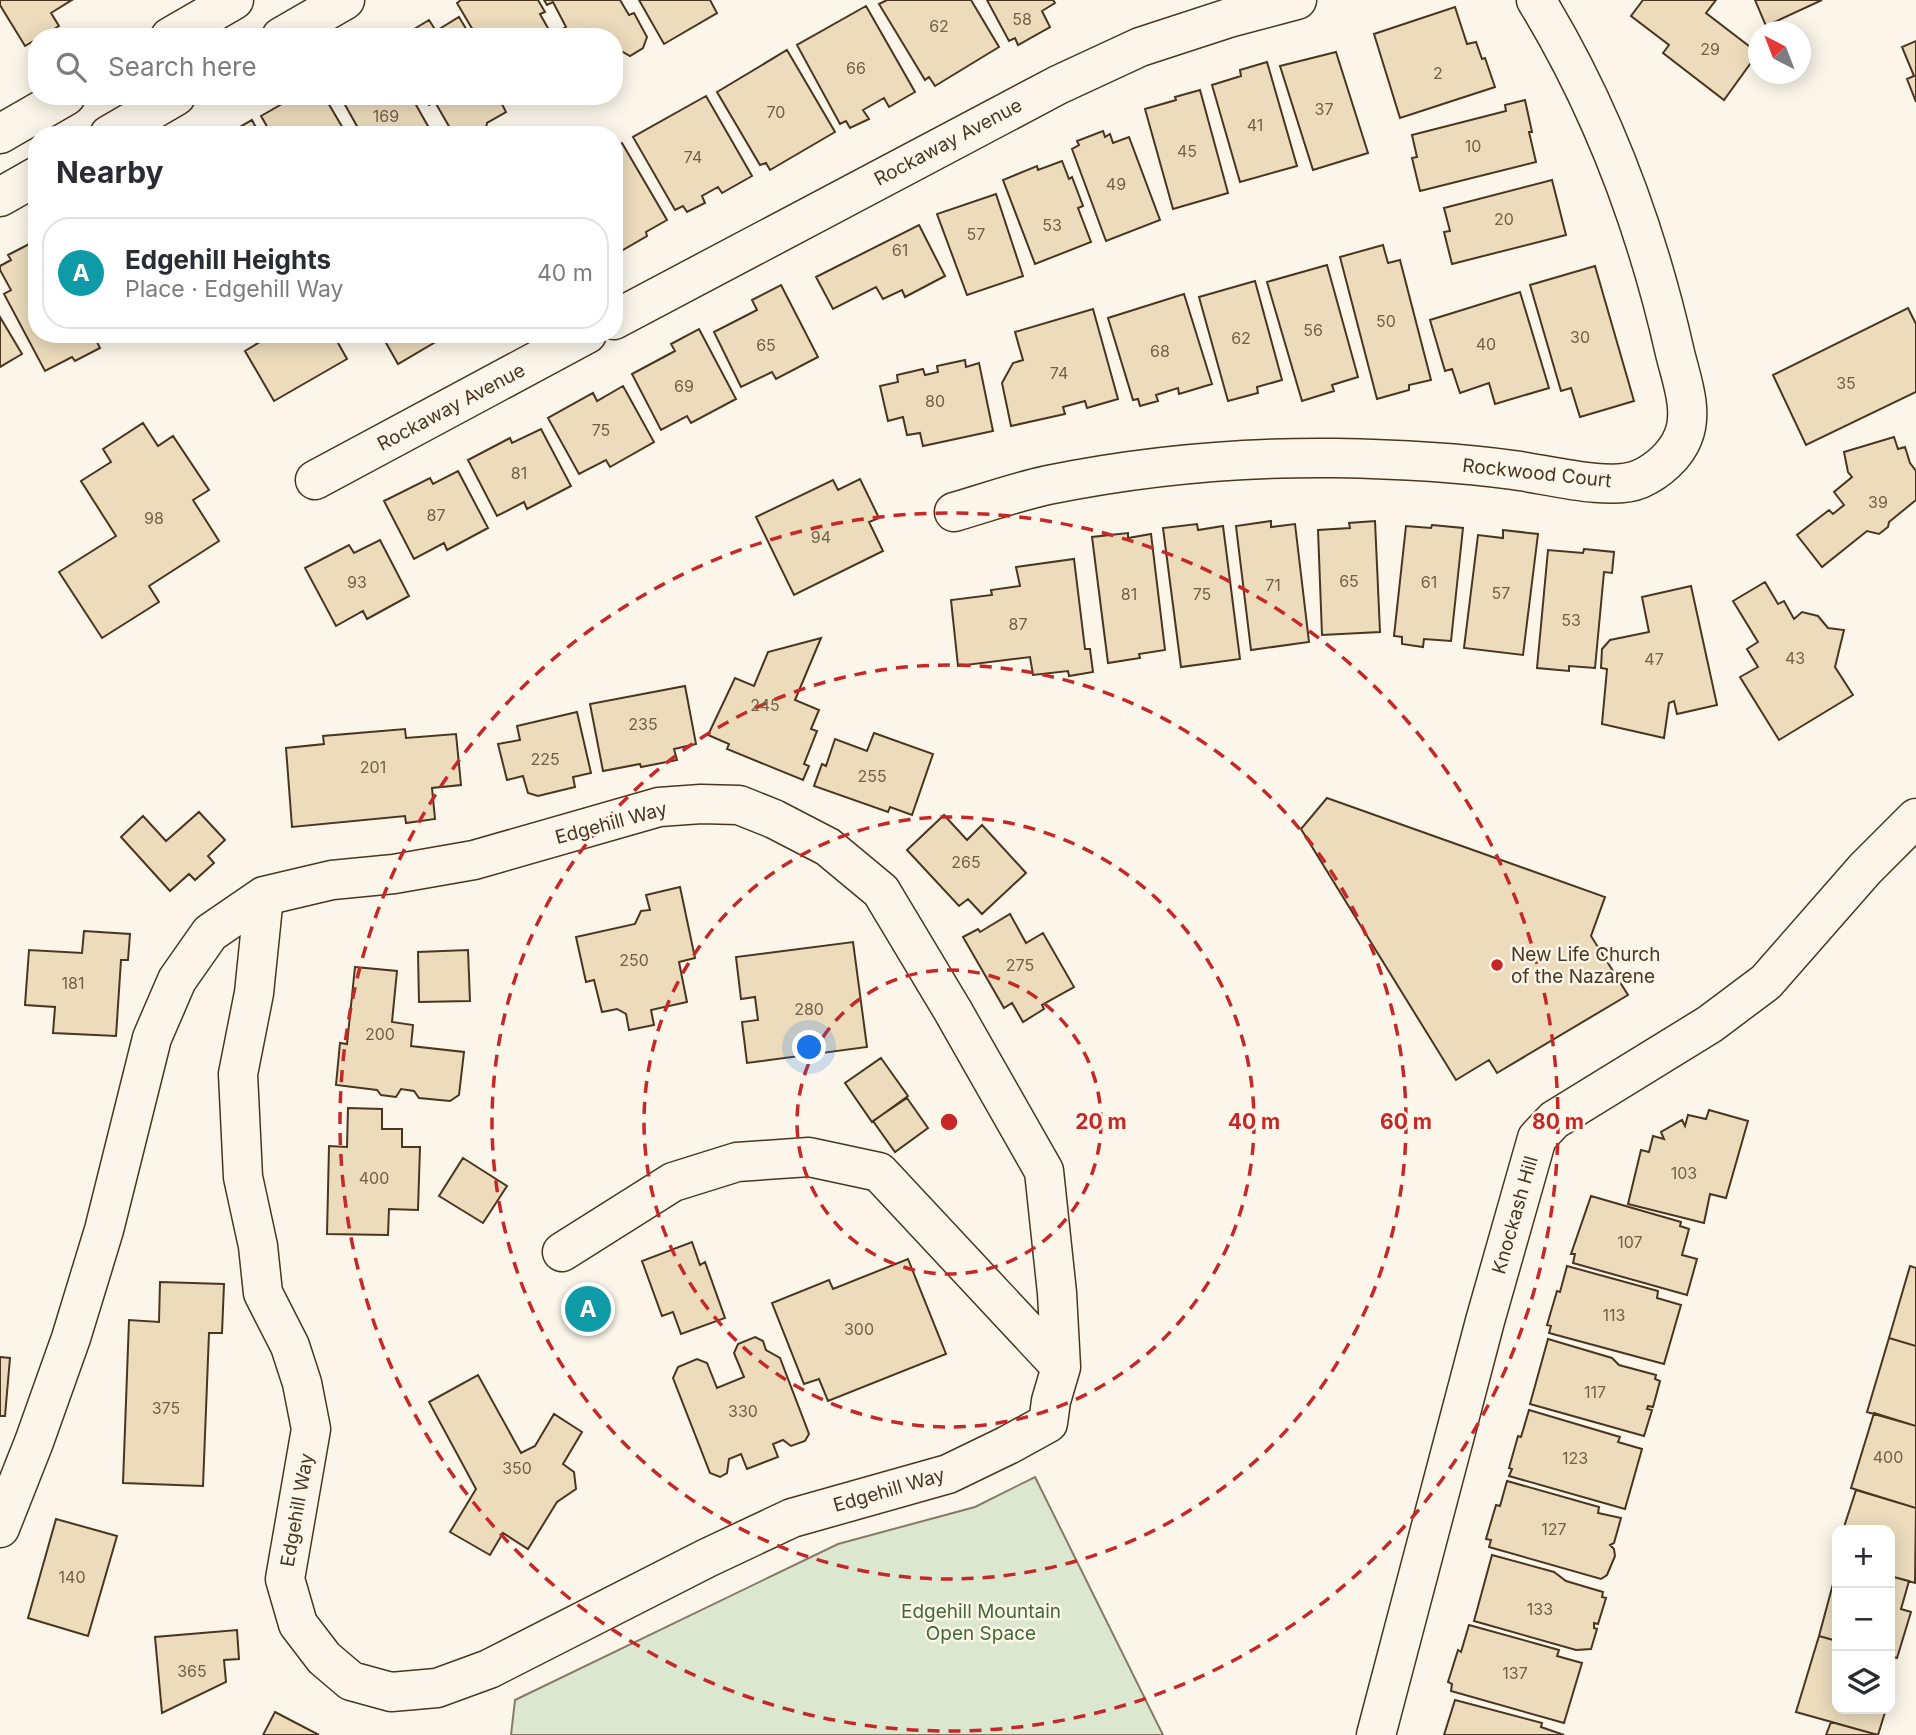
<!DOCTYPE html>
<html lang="en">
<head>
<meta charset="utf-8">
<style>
	:root { --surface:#fff; --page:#f2f2f3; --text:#2b2b33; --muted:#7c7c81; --line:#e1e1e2; --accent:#c62828 }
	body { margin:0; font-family:Inter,sans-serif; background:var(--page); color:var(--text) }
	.controls { position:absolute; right:21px; bottom:21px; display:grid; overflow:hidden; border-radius:14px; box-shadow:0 4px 18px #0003 }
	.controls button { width:63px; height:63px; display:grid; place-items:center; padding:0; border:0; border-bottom:2px solid var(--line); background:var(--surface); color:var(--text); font:35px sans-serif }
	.compass { position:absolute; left:1748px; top:21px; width:63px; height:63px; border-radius:50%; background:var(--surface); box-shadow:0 4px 18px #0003; rotate:318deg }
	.you { position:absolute; left:810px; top:1048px; width:24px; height:24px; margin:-18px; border:5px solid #fff; border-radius:50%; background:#1a73e8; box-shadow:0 0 0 10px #1a73e833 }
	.badge { display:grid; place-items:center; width:46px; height:46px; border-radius:50%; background:var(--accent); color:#fff; font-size:23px; font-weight:700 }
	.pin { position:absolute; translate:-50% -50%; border:4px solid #fff; box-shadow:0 2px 7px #0006 }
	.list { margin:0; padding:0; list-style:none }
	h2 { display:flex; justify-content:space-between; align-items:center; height:91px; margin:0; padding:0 28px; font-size:30px }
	h2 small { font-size:23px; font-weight:400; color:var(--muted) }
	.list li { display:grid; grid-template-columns:46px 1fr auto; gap:21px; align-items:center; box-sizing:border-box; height:112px; margin:0 14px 14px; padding:0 14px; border:2px solid var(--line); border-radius:28px }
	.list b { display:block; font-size:26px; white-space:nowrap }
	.list p { margin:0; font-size:23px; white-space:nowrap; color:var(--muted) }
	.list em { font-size:23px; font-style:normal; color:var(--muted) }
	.icon { flex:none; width:38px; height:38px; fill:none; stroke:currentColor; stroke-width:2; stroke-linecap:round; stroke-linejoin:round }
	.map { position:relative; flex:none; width:1916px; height:1735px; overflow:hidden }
	.search { position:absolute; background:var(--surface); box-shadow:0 4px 18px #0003; left:28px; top:28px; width:595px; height:77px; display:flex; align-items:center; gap:18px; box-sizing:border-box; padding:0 24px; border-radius:28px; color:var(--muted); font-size:26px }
	.panel { position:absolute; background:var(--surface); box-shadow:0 4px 18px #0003; left:28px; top:126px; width:595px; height:217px; border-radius:28px }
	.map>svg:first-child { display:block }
	.green { fill:#dce7d0; stroke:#887966; stroke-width:2 }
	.building { fill:#ecdcbc; stroke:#4a3520; stroke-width:2 }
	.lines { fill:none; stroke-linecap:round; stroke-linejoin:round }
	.minor-casing { stroke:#4a3520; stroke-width:41 }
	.minor { stroke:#fbf6e9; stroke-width:38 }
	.ring { fill:none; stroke:#c62828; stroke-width:3.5; stroke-dasharray:12 9 }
	.poi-dot { fill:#c62828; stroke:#fbf6e9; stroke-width:2.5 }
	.labels { text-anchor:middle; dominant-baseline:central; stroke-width:5; stroke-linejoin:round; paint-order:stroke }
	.number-label { font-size:16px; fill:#725f47 }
	.street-label { font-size:19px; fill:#4a3520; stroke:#fbf6e9 }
	.poi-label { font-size:19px; fill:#4a3520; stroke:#fbf6e9; text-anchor:start }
	.park-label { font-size:19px; fill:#436837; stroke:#fbf6e9 }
	.centre { fill:#c62828; stroke:#fbf6e9; stroke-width:3.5 }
	.ring-label { font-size:21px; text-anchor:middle; font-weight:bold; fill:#c62828; stroke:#fbf6e9; stroke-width:5; stroke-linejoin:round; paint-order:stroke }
</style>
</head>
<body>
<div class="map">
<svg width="1916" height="1735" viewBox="0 0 1916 1735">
	<rect width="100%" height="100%" fill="#fbf6e9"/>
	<path class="green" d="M1035 1477 1163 1735H511L515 1700 838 1544 975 1507Z"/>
	<path class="building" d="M0 0H72L51 13 59 26 25 46 0 5Z
		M461 0H538L545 12 540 14 553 37H477L457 3Z
		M544 0H620L629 15 634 13 647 37 643 48 630 56 621 51 614 55V37H565L561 30 566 27 553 2 547 5Z
		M639 0H710L717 13 664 44Z
		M887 0H971L999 47 935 86 929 77 925 80 879 4Z
		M987 0H1053L1055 3 1042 11 1050 27 1018 45 1015 38 1009 41Z
		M1643 0H1716L1706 13 1758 53 1724 100 1663 53 1669 45 1631 16Z
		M1755 0H1822L1766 26Z
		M866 6 915 92 889 107 884 98 863 110 869 119 850 128 846 121 840 124 797 45Z
		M1455 7 1467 44 1476 42 1482 59 1485 58 1495 87 1400 118 1374 34Z
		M459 17 471 37H401L429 20 436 31Z
		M1916 41V102L1907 79 1914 76 1902 47Z
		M787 50 835 132 770 170 766 163 760 165 717 92Z
		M1336 52 1368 153 1313 170 1280 66Z
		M1267 62 1297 166 1240 182 1212 85 1241 76 1240 70Z
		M1200 90 1228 193 1173 209 1145 109 1176 100 1175 97Z
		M296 96H324L347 135H272L261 116Z
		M340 96H411L433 135H362Z
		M423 96H498L506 112 487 123 485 133 482 135H454L435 102 429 105Z
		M521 96H547L535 104 525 102Z
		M706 96 752 176 722 193 718 187 702 196 705 203 687 212 683 206 675 210 633 137Z
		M1525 100 1532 132H1529L1536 162 1420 191 1412 158 1417 157 1412 135 1506 111 1505 105Z
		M252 120 260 135H226Z
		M1103 131 1105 137 1110 134 1113 143 1129 137 1160 220 1106 241 1072 149 1079 145 1077 141Z
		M622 143 667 220 646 232 647 236 616 254 614 147Z
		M1062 161 1069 179 1072 177 1083 206 1078 208 1091 242 1035 264 1003 180 1037 166 1038 170Z
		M1552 180 1566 235 1452 264 1444 232 1450 231 1444 208Z
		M996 194 1023 276 967 295 937 214Z
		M919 225 945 276 905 297 902 290 883 299 876 287 833 309 816 277Z
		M37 240V334H93L100 348 75 361 72 357 45 371 4 294 11 290 0 270V266L11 260 8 255Z
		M1383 245 1388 263 1400 260 1431 380 1409 385V390L1377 399 1340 257Z
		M1327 265 1358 377 1332 385 1334 391 1302 401 1267 282Z
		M1595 266 1634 401 1580 417 1571 388 1561 391 1530 285Z
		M1255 281 1282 380 1257 387 1258 393 1228 401 1199 297Z
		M781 285 818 357 776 379 772 372 741 387 714 332 757 310 752 300Z
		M1520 292 1549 388 1495 404 1489 383 1460 393 1452 369 1445 371 1430 320Z
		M1184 294 1212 384 1179 394 1178 388 1156 395 1158 401 1140 406 1138 399 1133 400 1108 318Z
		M1908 308 1916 324V392L1806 445 1773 375Z
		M1093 309 1118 399 1087 408 1085 401 1063 407 1065 414 1011 426 1002 383 1013 363 1023 360 1015 332Z
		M0 317 22 354 0 367Z
		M699 329 736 399 691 423 687 416 661 430 632 374 675 351 671 344Z
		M273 334H333L347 359 274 401 245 351Z
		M381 334H449L398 364Z
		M965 360 966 367 979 363 993 431 923 446 920 433 907 435 903 417 888 421 880 386 898 382 897 375 923 369 925 375 938 372 937 366Z
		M623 386 654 442 610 467 606 460 579 474 548 418 593 393 597 401Z
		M143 423 158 446 173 436 209 490 193 500 219 541 149 586 159 602 102 638 59 572 116 536 81 481 111 462 103 449Z
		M541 429 571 486 527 509 524 502 497 516 468 460 510 438 512 443Z
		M1894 437 1898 449 1905 447 1910 463 1916 471V500L1889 522 1888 527 1879 534 1867 531 1822 567 1797 535 1829 510 1833 514 1844 505 1834 492 1852 477 1848 472 1844 452Z
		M458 471 488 528 447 550 444 543 414 559 384 501 430 478 433 484Z
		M860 479 879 518 869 522 883 551 794 595 756 517 833 480 838 490Z
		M1271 521V527L1295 524 1309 642 1251 650 1236 526Z
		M1375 521 1380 632 1322 635 1318 530 1350 528 1349 523Z
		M1197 524 1198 530 1223 526 1240 659 1181 667 1163 528Z
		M1432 525 1463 528 1451 641 1424 639 1423 647 1402 644V637L1394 636 1406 526 1431 528Z
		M1503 530 1538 534 1523 655 1464 648 1478 535 1503 538Z
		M1128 533V538L1151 534 1165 650 1139 654 1140 658 1108 663 1092 537Z
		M380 540 409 596 367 619 363 611 336 626 305 568 349 545 354 553Z
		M1584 549 1614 552 1612 573 1604 572 1595 668 1569 666V671L1537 668 1548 550 1583 553Z
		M1074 559 1085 649H1090L1093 672 1069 676 1068 671 1033 675 1030 657 958 666 951 600 992 595 991 590 1020 586 1016 567Z
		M1765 582 1778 604 1784 601 1794 619 1802 612 1818 616 1828 628 1844 630 1835 667 1853 695 1779 740 1740 677 1758 667 1747 649 1758 642 1733 601Z
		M1691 586 1717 705 1677 714 1674 701 1669 703 1664 738 1602 724 1607 669 1601 668 1602 649 1610 640 1649 632 1642 597Z
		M821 638 795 700 819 710 811 729 817 731 804 764 809 766 803 780 727 749 729 744 708 735 735 678 754 686 768 652Z
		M685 686 696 744 674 749 677 760 641 767 640 764 603 771 590 704Z
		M577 712 591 773 573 777 575 787 538 796 528 793 523 776 507 780 498 744 520 740 517 726Z
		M405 729 406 738 456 734 461 785 432 788 435 819 406 823 405 816 292 827 286 748 324 744 323 736Z
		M874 733 933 754 912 815 890 807 888 812 814 786 822 764 826 766 835 739 867 751Z
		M1327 798 1605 897 1591 936 1628 995 1497 1073 1489 1060 1456 1080 1301 829Z
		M199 812 225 840 208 856 214 863 195 880 189 874 170 891 121 837 143 816 166 841Z
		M944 815 967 840 982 825 1026 873 982 914 968 899 959 906 907 850Z
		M680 887 695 958 679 962 687 1002 651 1010 654 1025 629 1030 626 1014 617 1009 602 1012 594 980 586 982 576 937 635 924 641 911 650 910 646 895Z
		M1010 914 1026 943 1043 933 1074 987 1042 1005 1044 1009 1023 1022 1012 1003 1004 1008 963 937 978 929 980 932Z
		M84 931 130 934 128 960H121L116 1036 53 1033 55 1007 25 1005 29 950 82 953Z
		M853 942 867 1047 747 1063 742 1022 758 1020 755 997 741 999 736 957Z
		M468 950 470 1001 419 1002 418 952Z
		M355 967 397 971 392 1022 413 1025 411 1046 464 1052 459 1095 450 1101 419 1098 414 1091 401 1089 396 1097 381 1095 377 1090 336 1085 340 1043 347 1044Z
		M881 1058 908 1096 872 1122 845 1083Z
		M907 1098 928 1128 895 1152 873 1121Z
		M348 1108 382 1109V1129H402V1147H420L418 1210 389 1209 388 1235 327 1234 329 1146 347 1147Z
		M1709 1110 1748 1121 1726 1198 1710 1194 1704 1223 1628 1204 1641 1150 1649 1152 1653 1136 1664 1139 1661 1132 1682 1120 1685 1126 1688 1115 1706 1119Z
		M463 1158 507 1186 483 1223 439 1196Z
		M1591 1196 1681 1222 1680 1226 1689 1229 1682 1255 1697 1259 1687 1295 1573 1263 1575 1254H1571Z
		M692 1242 700 1265 705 1262 725 1318 681 1334 673 1312 662 1316 642 1261Z
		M908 1259 946 1354 828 1401 819 1379 804 1384 772 1303 829 1280 833 1289Z
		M1567 1266 1658 1291 1657 1298 1681 1305 1664 1364 1549 1333 1551 1326 1547 1325 1557 1291 1560 1292Z
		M1910 1266 1916 1268V1346L1889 1338Z
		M160 1282 224 1284 222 1333H209L203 1486 123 1483 129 1320 159 1322Z
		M755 1337 763 1341 766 1350 780 1358 809 1434 805 1441 791 1446 783 1440 773 1444 778 1457 747 1469 741 1454 729 1459 727 1473 720 1477 710 1473 673 1378 678 1367 697 1359 707 1363 717 1388 744 1377 734 1353 738 1344Z
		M1889 1338 1916 1346V1426L1867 1412Z
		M1548 1339 1612 1358 1619 1365 1656 1375 1655 1379 1660 1381 1653 1407 1648 1406 1647 1409 1652 1410 1644 1436 1530 1404Z
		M0 1357 10 1358 5 1416H0Z
		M478 1375 521 1453 535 1446 554 1414 582 1432 563 1464 574 1472 576 1489 557 1502 528 1549 503 1533 490 1555 450 1532 476 1489 429 1402Z
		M1529 1410 1620 1437 1618 1442 1642 1449 1625 1509 1509 1476 1512 1469 1509 1468 1518 1436 1521 1437Z
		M1874 1413 1916 1426V1508L1851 1488Z
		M1507 1481 1599 1507 1598 1513 1621 1518 1614 1543 1610 1545 1614 1549 1615 1556 1607 1575 1601 1579 1489 1547 1491 1540 1486 1539 1496 1505 1500 1506Z
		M1856 1490 1916 1508 1915 1583 1890 1576V1530H1843Z
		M56 1519 117 1536 88 1636 28 1618Z
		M1492 1555 1554 1572 1566 1581 1603 1592 1602 1597 1606 1598 1598 1624 1594 1623V1628L1597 1629 1591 1649 1576 1650 1474 1621Z
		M1837 1569V1641L1819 1636Z
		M1890 1576 1909 1581 1901 1609 1911 1612 1897 1658 1890 1656Z
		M1469 1625 1559 1650 1557 1656 1582 1663 1564 1723 1451 1691 1452 1684 1448 1682 1458 1650 1461 1652Z
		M237 1630 239 1659 224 1660 226 1682 162 1713 155 1637Z
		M1819 1636 1837 1641V1709H1886L1878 1735 1796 1712Z
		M1455 1700 1542 1723 1541 1727 1564 1735H1444Z
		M275 1712 319 1735H263Z
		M1831 1722 1878 1735H1826Z"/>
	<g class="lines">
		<defs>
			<path id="minor" d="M170 37 234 0
				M281 37 345 0
				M0 134 66 96
				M109 135 176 96
				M0 197 37 176
				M614 320 1058 85 1140 47 1229 18 1297 0
				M315 480 587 334
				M954 512C985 503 1016 492 1048 485 1142 466 1240 457 1335 458 1394 459 1454 462 1513 470 1546 474 1610 492 1640 479 1658 471 1676 455 1683 437 1694 411 1681 378 1675 353 1647 229 1602 108 1536 0
				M562 1252 673 1182 737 1162 809 1157 879 1172 1061 1367
				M0 1528 34 1442 71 1338 104 1230 152 1038 177 980 210 933 264 896 332 880 394 874 474 860 659 807 701 804 739 805 774 819 828 847 881 891 953 1011 1044 1171 1057 1293 1061 1367 1051 1401 1048 1423 1008 1445 948 1474 792 1518 707 1558 489 1669 437 1688 391 1692 351 1681 324 1658 298 1624 285 1579 311 1429 302 1383 290 1346 263 1293 258 1246 243 1177 238 1074 254 993 264 896
				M1376 1735 1485 1321 1537 1138 1554 1120 1710 1024 1766 982 1865 869 1916 818"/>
		</defs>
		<use href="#minor" class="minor-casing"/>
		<use href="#minor" class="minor"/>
	</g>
	<g class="ring">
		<circle cx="949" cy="1122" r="152"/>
		<circle cx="949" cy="1122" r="305"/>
		<circle cx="949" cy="1122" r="457"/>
		<circle cx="949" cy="1122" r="609"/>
	</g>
	<circle class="poi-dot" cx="1497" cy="965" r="7"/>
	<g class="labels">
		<g class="number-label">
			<text x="1022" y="19">58</text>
			<text x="939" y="26">62</text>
			<text x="1710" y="49">29</text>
			<text x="856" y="68">66</text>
			<text x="1438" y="73">2</text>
			<text x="1324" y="109">37</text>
			<text x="776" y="112">70</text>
			<text x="386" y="116">169</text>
			<text x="1255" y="125">41</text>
			<text x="1473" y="146">10</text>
			<text x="1187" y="151">45</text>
			<text x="693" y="157">74</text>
			<text x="1116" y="184">49</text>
			<text x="1504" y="219">20</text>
			<text x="1052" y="225">53</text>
			<text x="976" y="234">57</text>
			<text x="900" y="250">61</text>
			<text x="1386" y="321">50</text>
			<text x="1313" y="330">56</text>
			<text x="1580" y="337">30</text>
			<text x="1241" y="338">62</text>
			<text x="1486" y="344">40</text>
			<text x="766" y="345">65</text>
			<text x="1160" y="351">68</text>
			<text x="1059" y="373">74</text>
			<text x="1846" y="383">35</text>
			<text x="684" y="386">69</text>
			<text x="935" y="401">80</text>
			<text x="601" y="430">75</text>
			<text x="519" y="473">81</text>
			<text x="1878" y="502">39</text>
			<text x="436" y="515">87</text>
			<text x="154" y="518">98</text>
			<text x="821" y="537">94</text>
			<text x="1349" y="581">65</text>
			<text x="357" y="582">93</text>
			<text x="1429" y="582">61</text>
			<text x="1273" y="585">71</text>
			<text x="1501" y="593">57</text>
			<text x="1129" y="594">81</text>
			<text x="1202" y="594">75</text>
			<text x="1571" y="620">53</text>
			<text x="1018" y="624">87</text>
			<text x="1795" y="658">43</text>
			<text x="1654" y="659">47</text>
			<text x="765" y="705">245</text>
			<text x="643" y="724">235</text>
			<text x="545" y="759">225</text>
			<text x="373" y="767">201</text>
			<text x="872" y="776">255</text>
			<text x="966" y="862">265</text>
			<text x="634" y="960">250</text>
			<text x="1020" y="965">275</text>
			<text x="73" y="983">181</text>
			<text x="809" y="1009">280</text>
			<text x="380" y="1034">200</text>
			<text x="1684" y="1173">103</text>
			<text x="374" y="1178">400</text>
			<text x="1630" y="1242">107</text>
			<text x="1614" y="1315">113</text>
			<text x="859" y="1329">300</text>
			<text x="1595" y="1392">117</text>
			<text x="166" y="1408">375</text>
			<text x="743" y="1411">330</text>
			<text x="1888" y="1457">400</text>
			<text x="1575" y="1458">123</text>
			<text x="517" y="1468">350</text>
			<text x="1554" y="1529">127</text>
			<text x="72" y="1577">140</text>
			<text x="1540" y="1609">133</text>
			<text x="192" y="1671">365</text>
			<text x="1515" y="1673">137</text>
		</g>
		<g class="street-label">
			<text transform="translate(948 142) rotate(-28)">Rockaway Avenue</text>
			<text transform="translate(451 407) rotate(-28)">Rockaway Avenue</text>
			<text transform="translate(1537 473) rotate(6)">Rockwood Court</text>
			<text transform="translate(611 823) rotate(-15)">Edgehill Way</text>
			<text transform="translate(1515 1215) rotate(-74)">Knockash Hill</text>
			<text transform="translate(889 1490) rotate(-16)">Edgehill Way</text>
			<text transform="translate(297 1510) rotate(-80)">Edgehill Way</text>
		</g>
		<g class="poi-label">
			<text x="1511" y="954">New Life Church<tspan x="1511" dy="22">of the Nazarene</tspan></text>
		</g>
		<g class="park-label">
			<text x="981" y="1611">Edgehill Mountain<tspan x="981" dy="22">Open Space</tspan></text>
		</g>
	</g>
	<circle cx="949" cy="1122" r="10" class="centre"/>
	<g class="ring-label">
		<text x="1101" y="1129">20 m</text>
		<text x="1254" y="1129">40 m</text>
		<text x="1406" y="1129">60 m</text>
		<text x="1558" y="1129">80 m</text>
	</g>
</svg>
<div class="controls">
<button>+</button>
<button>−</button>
<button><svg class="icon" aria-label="layers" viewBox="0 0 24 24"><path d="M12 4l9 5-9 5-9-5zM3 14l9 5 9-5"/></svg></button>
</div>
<svg class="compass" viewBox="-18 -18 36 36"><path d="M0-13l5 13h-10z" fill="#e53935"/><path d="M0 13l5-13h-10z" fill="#7c7c81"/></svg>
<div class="you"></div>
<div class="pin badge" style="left:588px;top:1309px;background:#0f9aa8">A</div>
<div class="search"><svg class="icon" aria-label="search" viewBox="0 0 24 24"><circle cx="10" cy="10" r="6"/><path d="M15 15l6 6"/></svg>Search here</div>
<section class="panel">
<h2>Nearby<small></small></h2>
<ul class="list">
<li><span class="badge" style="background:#0f9aa8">A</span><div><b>Edgehill Heights</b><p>Place · Edgehill Way</p></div><em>40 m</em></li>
</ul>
</section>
</div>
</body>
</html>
